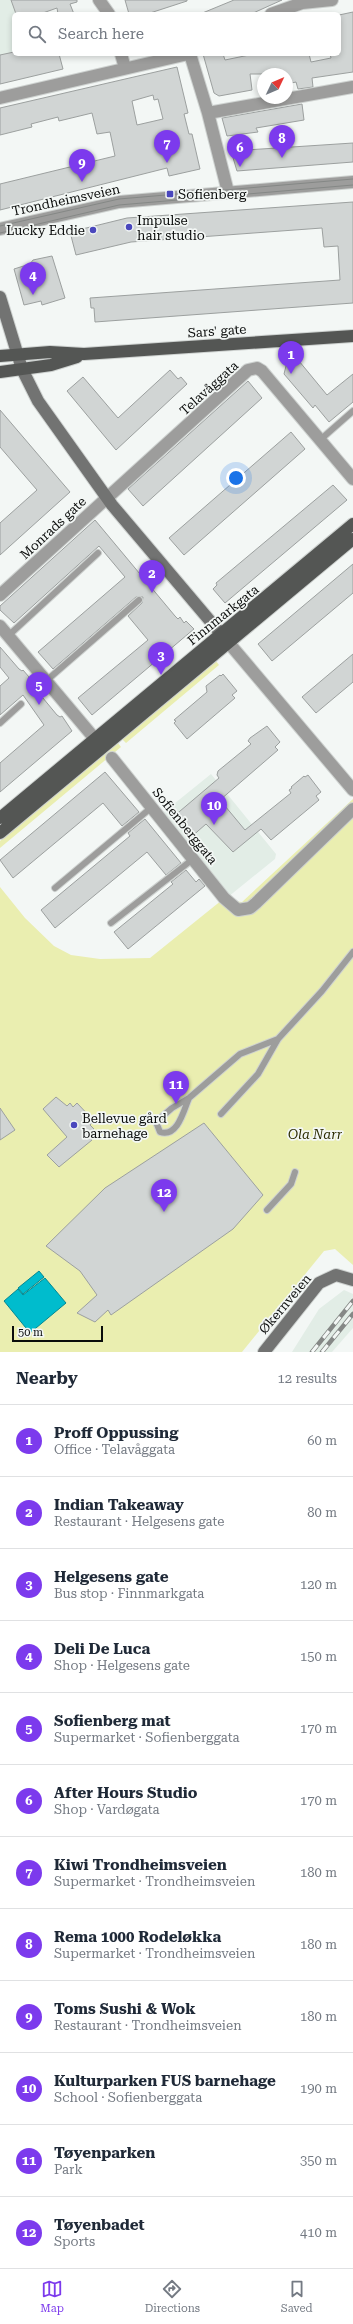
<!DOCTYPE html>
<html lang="en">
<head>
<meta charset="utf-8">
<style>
	:root { --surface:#fff; --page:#f6f6f7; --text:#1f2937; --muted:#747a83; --line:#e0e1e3; --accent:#7c3aed }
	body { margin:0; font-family:"Roboto Serif",serif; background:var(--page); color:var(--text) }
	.compass { position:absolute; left:257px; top:68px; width:36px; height:36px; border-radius:50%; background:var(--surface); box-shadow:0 2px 6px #0003; rotate:46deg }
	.scale { position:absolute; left:12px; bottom:10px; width:91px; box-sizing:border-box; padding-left:4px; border:2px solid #0b0d0c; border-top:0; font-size:11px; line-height:14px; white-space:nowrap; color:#0b0d0c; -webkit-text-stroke:3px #f3f7f5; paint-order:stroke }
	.you { position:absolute; left:236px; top:478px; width:14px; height:14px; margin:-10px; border:3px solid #fff; border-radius:50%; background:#1a73e8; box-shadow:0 0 0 6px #1a73e833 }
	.badge { display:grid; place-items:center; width:26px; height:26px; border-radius:50%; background:var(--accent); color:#fff; font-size:13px; font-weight:700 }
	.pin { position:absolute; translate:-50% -33px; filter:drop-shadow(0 1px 2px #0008) }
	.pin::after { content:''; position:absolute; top:21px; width:14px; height:12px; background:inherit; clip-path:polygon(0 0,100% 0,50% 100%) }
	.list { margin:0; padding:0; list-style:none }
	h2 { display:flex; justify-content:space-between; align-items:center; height:52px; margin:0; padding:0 16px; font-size:17px }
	h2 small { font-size:13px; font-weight:400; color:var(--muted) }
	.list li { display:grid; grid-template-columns:26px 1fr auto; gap:12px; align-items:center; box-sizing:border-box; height:72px; padding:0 16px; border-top:1px solid var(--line) }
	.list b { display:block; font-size:15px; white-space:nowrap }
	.list p { margin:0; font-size:13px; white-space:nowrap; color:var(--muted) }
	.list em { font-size:13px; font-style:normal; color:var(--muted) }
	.icon { flex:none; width:22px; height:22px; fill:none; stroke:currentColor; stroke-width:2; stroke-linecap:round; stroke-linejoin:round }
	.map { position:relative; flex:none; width:353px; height:1352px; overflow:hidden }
	.search { position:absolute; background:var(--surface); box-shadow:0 2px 6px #0003; left:12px; right:12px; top:12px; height:44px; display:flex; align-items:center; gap:10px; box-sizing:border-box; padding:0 14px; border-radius:6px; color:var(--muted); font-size:15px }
	.sheet { height:916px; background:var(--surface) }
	nav { display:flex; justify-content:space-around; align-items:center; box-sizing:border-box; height:56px; border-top:1px solid var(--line); background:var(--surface); font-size:11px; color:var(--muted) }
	nav a { display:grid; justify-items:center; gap:2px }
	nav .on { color:var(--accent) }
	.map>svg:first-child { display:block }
	.built { fill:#e2ede6 }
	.green { fill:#eaeeb0 }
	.water { fill:#00bccd; stroke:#038893 }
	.building { fill:#d1d5d4; stroke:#9ca09f; fill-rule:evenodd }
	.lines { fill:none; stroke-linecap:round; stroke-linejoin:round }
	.lane-casing { stroke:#ced2d0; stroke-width:8 }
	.street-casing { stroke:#ced2d0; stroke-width:14 }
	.secondary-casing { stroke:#ced2d0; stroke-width:14 }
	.primary-casing { stroke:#ced2d0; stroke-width:14 }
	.lane { stroke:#9d9d9c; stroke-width:6 }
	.street { stroke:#9d9d9c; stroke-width:12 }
	.secondary { stroke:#727372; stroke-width:12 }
	.primary { stroke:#545654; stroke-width:12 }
	.tram { stroke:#858886; stroke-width:1 }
	.rail-casing { stroke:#858886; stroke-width:4.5 }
	.rail { stroke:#f3f7f5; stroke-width:3; stroke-dasharray:9; stroke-linecap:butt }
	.poi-dot { fill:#4a47bd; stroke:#f3f7f5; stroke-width:1.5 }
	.labels { text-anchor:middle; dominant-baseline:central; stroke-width:3.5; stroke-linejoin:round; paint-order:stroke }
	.poi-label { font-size:13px; fill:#0b0d0c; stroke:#f3f7f5; text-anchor:start }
	.street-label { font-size:13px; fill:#0b0d0c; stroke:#f3f7f5 }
	.park-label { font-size:13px; font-style:italic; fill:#2c2c01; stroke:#f3f7f5 }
</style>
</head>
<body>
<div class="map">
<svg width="353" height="1352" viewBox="0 0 353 1352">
	<rect width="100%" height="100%" fill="#f3f7f5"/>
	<path class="built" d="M0 0H11L16 14H14V54H59L63 69 0 84Z
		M211 774 276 854 275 859 228 897 199 860V855L164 812Z
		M344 1290 353 1294V1328L332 1352H292L319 1309Z"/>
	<path class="green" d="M216 661 219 665 126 743 122 739Z
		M118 743 121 747 0 848V841Z
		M353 799V1265L335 1249 324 1251 242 1352H0V887L25 918 54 946 71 955 100 959 150 958 222 900 242 902Z"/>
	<path class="water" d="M39 1271 44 1277 23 1294 18 1288Z
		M45 1278 66 1303 30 1333 4 1301 18 1289 23 1295Z"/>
	<path class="building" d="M11 0H77V2L70 4 74 14H58L57 8 40 14H16Z
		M125 0H187V1L147 14H129Z
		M234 0H282L251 14H200Z
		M353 12V72L312 78 313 87 298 89 296 82 287 84V74H250L252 90 219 96 214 93 203 54H223L225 60 254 54H309L311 62 331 58 330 54H339V15Z
		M14 52V54H59L63 69 0 84V55Z
		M177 67 188 113 184 114 189 134H192L200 169 169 176 167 168 0 210V184L115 156 110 132 97 134 92 113 59 121 58 117 31 124 32 127 0 135V108ZM153 95 154 100 158 99 163 119 137 125 132 101Z
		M302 104 304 120 256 128 258 132 227 136 222 118Z
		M353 143V162L237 171 231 151Z
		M353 202V303L95 322 94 308H91L90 298 340 280 338 246 324 247 322 228 131 242 76 255 70 232 127 218Z
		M52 256 65 298 42 305 41 301 24 305 14 269 30 264 33 260Z
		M299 361 327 395 353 374V402L329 422 315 405 313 408 284 374 287 362Z
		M170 370 178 379 181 377 187 384 116 450 67 391 83 377 118 418Z
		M248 381 262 398 143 506 128 489Z
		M0 410 70 492 0 555V523L37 490 0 447Z
		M291 432 305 449 184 555 169 538Z
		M333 485 347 500 225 603 213 589 217 585 216 583Z
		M95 520 175 616 178 619 180 617 184 623 186 621 194 629 92 715 78 698 148 640 128 616 142 603 143 597H136L53 669 38 652 125 577 99 546 14 623 0 610V606Z
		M353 564V593L272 661 258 644Z
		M0 647 19 669 22 671 23 670 29 677 28 678 33 686 57 715 60 717 62 716 72 731 0 792V763L44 725 23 695 0 715V686L9 678 0 667Z
		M353 654V682L316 713 302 697Z
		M223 674 237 691 232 695 235 698 187 739 174 723 176 721 174 720 207 692 206 686 220 675 221 676Z
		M267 726 280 742 275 747 278 750 220 800 245 830 291 793 289 790 292 788 291 787 304 776 305 777 308 775 321 792 316 796 319 800 271 840 261 829 233 852 206 824 190 838 173 817 219 778 217 775 218 771 251 744 248 741 250 738Z
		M105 772 139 812 122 826 103 803 13 878 0 860Z
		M145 819 181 863 166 875 147 852 55 928 41 910 130 836 128 833Z
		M186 870 196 882 199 879 205 886 128 949 114 932 173 884 171 882Z
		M56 1097 67 1106 70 1103 73 1107 77 1103 94 1121 90 1125 94 1129 88 1135 92 1140 59 1167 47 1155 67 1137 43 1109Z
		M0 1108 15 1130 0 1140Z
		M204 1123 263 1195 233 1229 111 1315 108 1310 95 1322 77 1313 97 1295 80 1271 46 1246 105 1188Z"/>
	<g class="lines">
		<defs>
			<path id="lane" d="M320 440 353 411
				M8 636 98 553
				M46 681 139 600
				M0 723 21 704
				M55 888 152 807
				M111 923 193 859
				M189 1098C184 1109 178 1138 160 1132L156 1122 172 1108 189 1098 240 1054 278 1039
				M221 1114 258 1074 278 1039 322 991 353 952
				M267 1210 291 1184 295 1172"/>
			<path id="street" d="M99 0 109 14
				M271 14 302 3 332 0
				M121 54 125 68
				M190 54 208 113 228 192
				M0 98 188 54
				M208 113 353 87
				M0 229 119 202 353 182
				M0 595 248 370 257 368 262 371 353 479
				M0 626 95 739 97 748
				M228 642 353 790
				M112 758 224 898 238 910 250 908 256 903 353 809"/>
			<path id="secondary" d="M0 297 22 369 38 401 112 505 227 641
				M264 1352 319 1283 336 1275 353 1280"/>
			<path id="primary" d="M0 356 50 352 84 354 353 336
				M0 372 51 365 77 357
				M0 818 353 524
				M0 833 353 539"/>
		</defs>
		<use href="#lane" class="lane-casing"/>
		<use href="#street" class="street-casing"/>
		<use href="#secondary" class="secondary-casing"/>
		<use href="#primary" class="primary-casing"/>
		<use href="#lane" class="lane"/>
		<use href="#street" class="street"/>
		<use href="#secondary" class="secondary"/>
		<use href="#primary" class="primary"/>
		<path class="tram" d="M0 226 119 199 353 179
			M0 233 119 205 353 185"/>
		<defs>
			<path id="rail" d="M312 1352 353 1301
				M322 1352 353 1314"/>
		</defs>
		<use href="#rail" class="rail-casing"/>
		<use href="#rail" class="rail"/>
	</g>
	<g class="poi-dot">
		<rect x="166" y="190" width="8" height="8" rx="2"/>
		<circle cx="129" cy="227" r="4"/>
		<circle cx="93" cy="230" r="4"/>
		<circle cx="74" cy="1125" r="4"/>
	</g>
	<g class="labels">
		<g class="poi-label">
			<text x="178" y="194">Sofienberg</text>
			<text x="137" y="220">Impulse<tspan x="137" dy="15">hair studio</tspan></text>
			<text x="85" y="230" text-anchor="end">Lucky Eddie</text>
			<text x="82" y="1118">Bellevue gård<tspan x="82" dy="15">barnehage</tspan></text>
		</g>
		<g class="street-label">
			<text transform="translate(66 200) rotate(-12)">Trondheimsveien</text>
			<text transform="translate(217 331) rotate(-4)">Sars' gate</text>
			<text transform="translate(209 388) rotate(-42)">Telavåggata</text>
			<text transform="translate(53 528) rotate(-43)">Monrads gate</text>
			<text transform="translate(223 615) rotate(-39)">Finnmarkgata</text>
			<text transform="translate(185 826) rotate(51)">Sofienberggata</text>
			<text transform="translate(285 1304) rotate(-50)">Økernveien</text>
		</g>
		<g class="park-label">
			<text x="315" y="1134">Ola Narr</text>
		</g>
	</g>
</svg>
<svg class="compass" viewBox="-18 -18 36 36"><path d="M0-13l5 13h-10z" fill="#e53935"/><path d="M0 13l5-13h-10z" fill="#747a83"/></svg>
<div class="scale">50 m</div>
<div class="you"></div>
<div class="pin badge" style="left:291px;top:374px">1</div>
<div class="pin badge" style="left:152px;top:593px">2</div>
<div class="pin badge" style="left:161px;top:675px">3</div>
<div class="pin badge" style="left:33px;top:295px">4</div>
<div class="pin badge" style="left:39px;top:705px">5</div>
<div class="pin badge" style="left:240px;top:167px">6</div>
<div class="pin badge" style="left:167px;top:163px">7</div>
<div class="pin badge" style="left:282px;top:158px">8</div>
<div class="pin badge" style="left:82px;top:182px">9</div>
<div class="pin badge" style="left:214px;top:825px">10</div>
<div class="pin badge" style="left:176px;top:1104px">11</div>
<div class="pin badge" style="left:164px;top:1212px">12</div>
<div class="search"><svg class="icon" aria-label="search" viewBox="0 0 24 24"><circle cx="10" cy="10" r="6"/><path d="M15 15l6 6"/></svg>Search here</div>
</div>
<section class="sheet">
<h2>Nearby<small>12 results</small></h2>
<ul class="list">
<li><span class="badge">1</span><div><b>Proff Oppussing</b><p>Office · Telavåggata</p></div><em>60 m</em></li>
<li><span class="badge">2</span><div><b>Indian Takeaway</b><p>Restaurant · Helgesens gate</p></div><em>80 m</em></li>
<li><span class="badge">3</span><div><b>Helgesens gate</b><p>Bus stop · Finnmarkgata</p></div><em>120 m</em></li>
<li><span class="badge">4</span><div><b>Deli De Luca</b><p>Shop · Helgesens gate</p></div><em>150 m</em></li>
<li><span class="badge">5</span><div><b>Sofienberg mat</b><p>Supermarket · Sofienberggata</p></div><em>170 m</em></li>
<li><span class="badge">6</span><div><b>After Hours Studio</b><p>Shop · Vardøgata</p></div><em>170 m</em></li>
<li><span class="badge">7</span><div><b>Kiwi Trondheimsveien</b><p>Supermarket · Trondheimsveien</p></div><em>180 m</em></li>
<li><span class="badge">8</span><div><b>Rema 1000 Rodeløkka</b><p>Supermarket · Trondheimsveien</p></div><em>180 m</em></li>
<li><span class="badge">9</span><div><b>Toms Sushi &amp; Wok</b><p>Restaurant · Trondheimsveien</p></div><em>180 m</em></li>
<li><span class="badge">10</span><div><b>Kulturparken FUS barnehage</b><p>School · Sofienberggata</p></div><em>190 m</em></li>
<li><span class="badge">11</span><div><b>Tøyenparken</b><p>Park</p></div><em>350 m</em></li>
<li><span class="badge">12</span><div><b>Tøyenbadet</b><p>Sports</p></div><em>410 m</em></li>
</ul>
</section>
<nav>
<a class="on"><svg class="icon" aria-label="map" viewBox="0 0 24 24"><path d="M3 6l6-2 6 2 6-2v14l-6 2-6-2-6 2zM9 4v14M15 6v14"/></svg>Map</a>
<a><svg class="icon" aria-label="directions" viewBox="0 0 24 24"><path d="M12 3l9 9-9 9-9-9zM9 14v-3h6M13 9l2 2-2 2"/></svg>Directions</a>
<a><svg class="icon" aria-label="saved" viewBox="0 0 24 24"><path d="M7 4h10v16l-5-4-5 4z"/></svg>Saved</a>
</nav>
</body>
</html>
